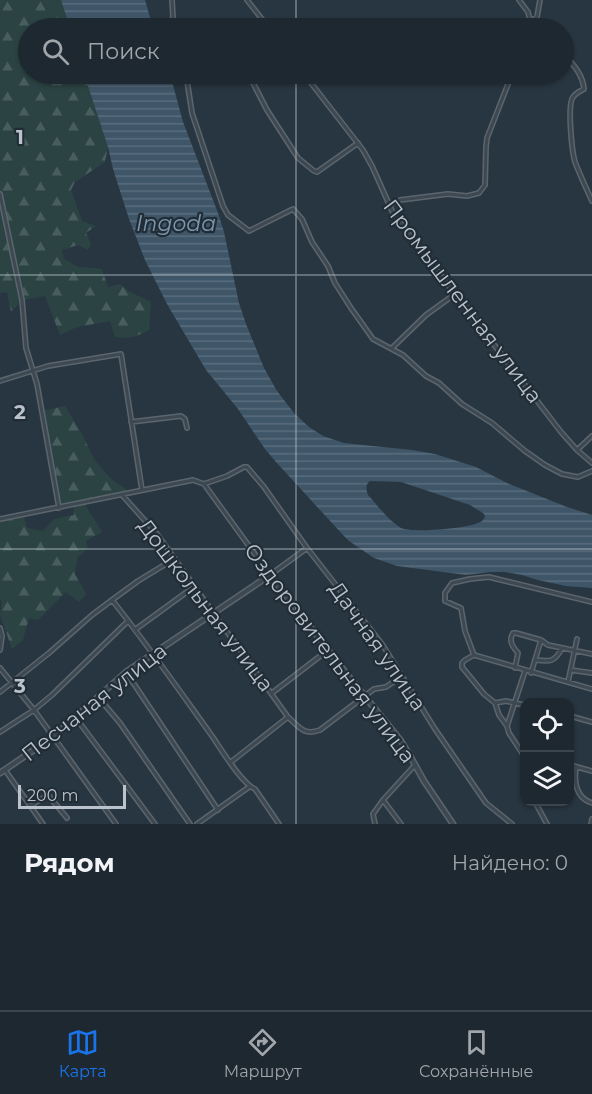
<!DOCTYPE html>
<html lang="ru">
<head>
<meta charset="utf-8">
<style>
	:root { --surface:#1e2831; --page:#2b343d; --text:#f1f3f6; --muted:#a1a6ab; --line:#3c444d; --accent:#1a73e8 }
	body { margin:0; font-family:Montserrat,sans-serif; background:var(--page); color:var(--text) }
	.controls { position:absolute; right:18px; bottom:18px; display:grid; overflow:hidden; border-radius:12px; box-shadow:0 2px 4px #0004 }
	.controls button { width:54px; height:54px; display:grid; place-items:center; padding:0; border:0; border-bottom:2px solid var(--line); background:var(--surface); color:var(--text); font:30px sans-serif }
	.scale { position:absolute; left:18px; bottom:15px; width:108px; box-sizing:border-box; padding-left:6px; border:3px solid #bac2cb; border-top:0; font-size:16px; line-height:21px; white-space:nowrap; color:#bac2cb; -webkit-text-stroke:4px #212d36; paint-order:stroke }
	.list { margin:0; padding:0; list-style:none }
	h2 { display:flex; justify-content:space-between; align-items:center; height:78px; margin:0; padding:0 24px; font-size:26px }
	h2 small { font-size:20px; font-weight:400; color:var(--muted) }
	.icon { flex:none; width:33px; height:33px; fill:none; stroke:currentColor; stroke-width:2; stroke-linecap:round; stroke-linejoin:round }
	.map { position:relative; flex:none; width:592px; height:824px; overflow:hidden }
	.search { position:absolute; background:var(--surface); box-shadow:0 2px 4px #0004; left:18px; right:18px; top:18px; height:66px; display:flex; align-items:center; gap:15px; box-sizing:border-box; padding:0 21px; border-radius:33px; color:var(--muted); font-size:22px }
	.sheet { height:186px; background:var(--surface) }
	nav { display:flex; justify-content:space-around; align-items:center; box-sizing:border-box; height:84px; border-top:2px solid var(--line); background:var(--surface); font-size:16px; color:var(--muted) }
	nav a { display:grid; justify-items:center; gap:3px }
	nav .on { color:var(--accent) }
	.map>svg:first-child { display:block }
	.forest { fill:url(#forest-firs) }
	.water { fill:url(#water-rules); fill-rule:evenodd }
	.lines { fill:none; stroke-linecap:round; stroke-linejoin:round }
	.minor-casing { stroke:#5b656e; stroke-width:6 }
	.tertiary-casing { stroke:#5b656e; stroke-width:7 }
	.minor { stroke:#3d4851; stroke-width:3 }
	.tertiary { stroke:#3d4851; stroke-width:4 }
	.grid { fill:none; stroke:#bac2cb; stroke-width:1.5; stroke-opacity:0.55 }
	.labels { text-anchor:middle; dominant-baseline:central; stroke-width:4.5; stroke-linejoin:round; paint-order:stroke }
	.street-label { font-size:21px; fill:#bac2cb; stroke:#212d36 }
	.water-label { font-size:22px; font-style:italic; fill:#7c96ac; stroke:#212d36 }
	.grid-label { font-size:20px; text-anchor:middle; font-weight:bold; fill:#bac2cb; stroke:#212d36; stroke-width:4.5; stroke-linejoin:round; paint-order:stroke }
</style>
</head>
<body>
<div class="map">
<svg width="592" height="824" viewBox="0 0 592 824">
	<defs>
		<pattern id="forest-firs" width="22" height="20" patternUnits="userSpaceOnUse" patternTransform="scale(1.5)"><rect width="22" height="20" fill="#2b4443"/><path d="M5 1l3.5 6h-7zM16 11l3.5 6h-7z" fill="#485d5d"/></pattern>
		<pattern id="water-rules" width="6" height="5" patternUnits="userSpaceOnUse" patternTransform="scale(1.5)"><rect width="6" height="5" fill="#3f5669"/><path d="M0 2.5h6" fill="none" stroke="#596d7d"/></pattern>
	</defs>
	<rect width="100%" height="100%" fill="#283641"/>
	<path class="forest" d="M0 0H61L70 28H28V74H84L108 147 105 162 75 182 71 190 82 221 96 226 86 233 91 244 88 250 78 245 62 250 64 259 78 267 102 269 108 287 120 284 128 291 151 302 149 330C137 337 128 339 115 337L110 321 77 327 60 335 45 296 22 300 11 312 7 292 0 293Z
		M65 406 82 434 94 459 110 478 131 493 68 506 57 500 41 411Z
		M84 503 102 532 86 541 88 548 77 558 75 574 86 594 79 602 66 592 38 620 29 618 23 640 12 649 0 615 2 602 0 599V520L24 516 27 528 43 531 54 519 74 515 73 506Z"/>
	<path class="water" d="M61 0H145L153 28H70Z
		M84 74H170L183 122 218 213 224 232 239 303 246 324 264 368 277 391 294 413 309 427 323 436 344 443 412 450 435 454 476 467 507 483 567 507 592 515V588L566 586 538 580 522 575 505 572H490L466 575 397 566 374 558 349 541 343 535 276 462 265 449 238 409 206 370 167 304 145 260 129 219 113 169 108 147ZM370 481 401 482 470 505 483 513 485 516C485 517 484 519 483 520 475 529 412 533 401 528 388 520 378 506 368 495 366 489 365 485 370 481Z"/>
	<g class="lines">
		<defs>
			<path id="minor" d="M247 0 269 28
				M519 0 528 12 530 20H533L542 28
				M533 20 537 17 540 0
				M169 28 173 17 172 0
				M527 28 530 20
				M564 54C573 64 583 75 584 89 580 91 575 94 573 97 567 105 572 152 575 162 580 175 586 188 592 201
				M186 74 192 113 223 206 228 215 249 231 293 209 302 219 312 242 328 266 335 283 351 308 373 339 403 355 426 376 439 383 462 404 492 423 525 451 545 465 562 474 578 477 592 471
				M253 74 252 81 267 110 298 158 314 171 317 172 358 143
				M304 74 363 150 372 166 393 213 561 432 577 450 592 463
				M0 194 22 300 26 348 37 384 59 508
				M388 205 400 200 448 194 467 196 479 193 485 185 486 147 487 138 512 74
				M392 348 426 315 455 294
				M0 381 48 366 121 354 142 490
				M131 422 181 416 185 419 187 428
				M577 450 592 436
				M204 484 270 575 307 548
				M122 495 157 534 288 717C299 727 304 736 320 730L374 689 386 687 402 676
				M0 519 193 480 204 484 227 476 244 467H247L264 487 307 548 382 644 435 729 486 803 512 824
				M112 600C147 644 179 690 212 736 221 749 242 784 255 789L279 824
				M0 628 2 636 0 650
				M136 629 195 586
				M474 655 592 689
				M536 660C550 662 555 662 562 648
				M0 668 34 710 116 824
				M515 668 518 653C513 647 508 641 513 633H516L541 640 548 645 592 654
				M571 670 592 673
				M126 672 218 810
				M531 673 541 640
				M568 682 577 639
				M0 692 49 653 92 615 112 600 138 581 174 559
				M272 693 328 650
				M98 697 120 723 190 824
				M495 703 506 701 524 705
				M570 716 592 722
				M76 718 155 824
				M507 726 499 715 495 703 484 694 462 667V663L465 660 474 655 465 631 461 608 445 601V593L452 583 470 579 489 577 592 602
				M0 732 34 710 52 695 128 621
				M524 756 509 733 507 726 525 671
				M231 762 288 717
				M570 765 592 771
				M576 767C574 782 576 798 592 803
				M5 770 43 824
				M383 800 401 824
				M535 802 547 824
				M30 806 48 795 67 818
				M197 824 249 787
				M375 824 373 814 383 800 415 765
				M591 824 592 819"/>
			<path id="tertiary" d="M0 773 53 737 126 672 270 575 342 668 401 741 409 754 424 781 453 824"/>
		</defs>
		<use href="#minor" class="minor-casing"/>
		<use href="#tertiary" class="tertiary-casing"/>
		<use href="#minor" class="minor"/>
		<use href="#tertiary" class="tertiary"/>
	</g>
	<path class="grid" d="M296 0V28M296 74V824M0 275H592M0 549H592"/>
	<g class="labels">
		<g class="street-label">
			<text transform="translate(463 301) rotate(53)">Промышленная улица</text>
			<text transform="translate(206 605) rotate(53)">Дошкольная улица</text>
			<text transform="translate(378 646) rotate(55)">Дачная улица</text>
			<text transform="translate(330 653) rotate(53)">Оздоровительная улица</text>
			<text transform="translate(94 702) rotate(-38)">Песчаная улица</text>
		</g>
		<g class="water-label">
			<text x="176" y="223">Ingoda</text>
		</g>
	</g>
	<g class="grid-label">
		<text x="20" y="144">1</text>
		<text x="20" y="419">2</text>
		<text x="20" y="693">3</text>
	</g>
</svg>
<div class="controls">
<button><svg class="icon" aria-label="locate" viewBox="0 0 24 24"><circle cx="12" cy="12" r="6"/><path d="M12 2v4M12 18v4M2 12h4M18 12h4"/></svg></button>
<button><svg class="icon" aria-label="layers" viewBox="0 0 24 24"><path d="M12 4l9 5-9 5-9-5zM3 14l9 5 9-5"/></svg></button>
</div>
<div class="scale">200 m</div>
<div class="search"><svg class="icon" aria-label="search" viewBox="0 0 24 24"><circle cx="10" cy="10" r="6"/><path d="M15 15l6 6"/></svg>Поиск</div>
</div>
<section class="sheet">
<h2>Рядом<small>Найдено: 0</small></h2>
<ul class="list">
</ul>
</section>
<nav>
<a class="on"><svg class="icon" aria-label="map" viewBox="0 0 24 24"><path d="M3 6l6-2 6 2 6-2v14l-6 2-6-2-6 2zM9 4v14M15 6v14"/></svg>Карта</a>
<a><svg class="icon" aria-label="directions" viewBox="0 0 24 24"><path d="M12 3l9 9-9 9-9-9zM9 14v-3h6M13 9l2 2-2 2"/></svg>Маршрут</a>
<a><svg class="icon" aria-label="saved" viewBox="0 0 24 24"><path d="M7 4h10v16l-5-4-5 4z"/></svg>Сохранённые</a>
</nav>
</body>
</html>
